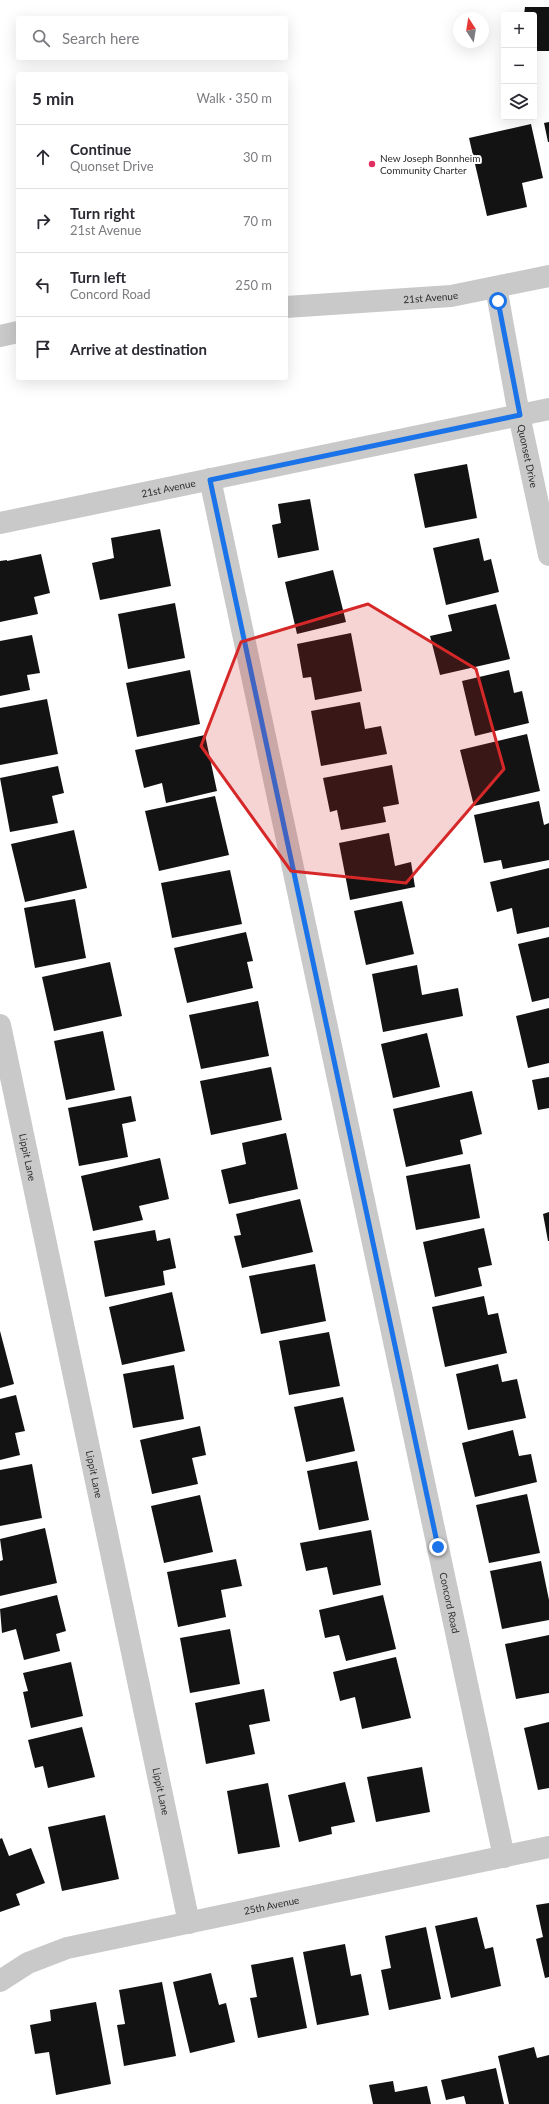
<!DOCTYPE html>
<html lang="en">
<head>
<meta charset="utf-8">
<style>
	:root { --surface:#fff; --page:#f2f2f3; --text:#2b2b33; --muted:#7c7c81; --line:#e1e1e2 }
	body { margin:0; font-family:Lato,sans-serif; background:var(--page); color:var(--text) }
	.controls { position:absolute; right:12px; top:12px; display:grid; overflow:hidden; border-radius:4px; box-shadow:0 4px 16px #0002 }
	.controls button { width:36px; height:36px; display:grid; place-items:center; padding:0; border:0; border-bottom:1px solid var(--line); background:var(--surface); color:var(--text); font:20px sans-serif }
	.compass { position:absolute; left:453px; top:12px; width:36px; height:36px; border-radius:50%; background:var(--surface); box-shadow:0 4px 16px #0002; rotate:348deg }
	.stop { position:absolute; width:12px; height:12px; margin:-9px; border:3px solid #1a73e8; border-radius:50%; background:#fff }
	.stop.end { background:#1a73e8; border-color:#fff; box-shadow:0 1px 4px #0008 }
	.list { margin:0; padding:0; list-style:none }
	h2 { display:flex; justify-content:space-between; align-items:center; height:52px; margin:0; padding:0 16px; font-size:17px }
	h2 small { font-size:13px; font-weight:400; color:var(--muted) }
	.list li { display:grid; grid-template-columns:26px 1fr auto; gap:12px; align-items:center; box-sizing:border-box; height:64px; padding:0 16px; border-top:1px solid var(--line) }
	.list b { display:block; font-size:15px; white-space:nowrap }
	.list p { margin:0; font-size:13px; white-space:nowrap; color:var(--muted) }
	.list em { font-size:13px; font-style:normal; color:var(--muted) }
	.icon { flex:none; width:22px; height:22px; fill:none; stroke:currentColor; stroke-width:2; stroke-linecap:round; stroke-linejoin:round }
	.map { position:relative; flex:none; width:549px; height:2104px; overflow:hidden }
	.search { position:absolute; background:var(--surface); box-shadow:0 4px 16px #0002; left:16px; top:16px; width:272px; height:44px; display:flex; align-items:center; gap:10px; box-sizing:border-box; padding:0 14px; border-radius:4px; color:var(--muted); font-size:15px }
	.panel { position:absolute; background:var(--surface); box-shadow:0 4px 16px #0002; left:16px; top:72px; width:272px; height:308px; border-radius:4px }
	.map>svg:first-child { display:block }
	.building { fill:#131313 }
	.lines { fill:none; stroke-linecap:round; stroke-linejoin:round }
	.minor { stroke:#c9c9c9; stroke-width:22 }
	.route { stroke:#1a73e8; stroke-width:5 }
	.marked { fill:#d62828; fill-opacity:0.2; stroke:#d62828; stroke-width:3; stroke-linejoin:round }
	.poi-dot { fill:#e03063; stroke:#fff; stroke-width:1.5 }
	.labels { text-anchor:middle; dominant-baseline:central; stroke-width:4; stroke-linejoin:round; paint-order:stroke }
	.poi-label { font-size:10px; fill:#2c2c2c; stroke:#fff; text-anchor:start }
	.street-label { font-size:10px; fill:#2c2c2c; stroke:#fff }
</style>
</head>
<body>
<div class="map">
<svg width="549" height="2104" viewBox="0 0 549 2104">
	<rect width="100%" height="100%" fill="#fff"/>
	<path class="building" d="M525 7H549V51H534V15H524Z
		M549 122V142H548L544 123Z
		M531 124 543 178 522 183 527 207 487 216 469 138Z
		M467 464 477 518 425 528 414 474Z
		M310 499 319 550 278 558 272 525 281 523 278 504Z
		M160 529 171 586 100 600 92 563 114 558 111 538Z
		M479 538 484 561 491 559 499 592 446 605 433 548Z
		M41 554 50 593 34 597 38 614 0 622V561L7 560V561Z
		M333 570 346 622 297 634 285 582Z
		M175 603 185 658 128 669 118 614Z
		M496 604 510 659 440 675 430 636 452 631 448 615Z
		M351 633 362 691 315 700 311 677 303 678 297 644Z
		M32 635 40 673 27 675 30 690 0 696V641Z
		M190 670 200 724 137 737 126 683Z
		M509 670 514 693 522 691 529 723 475 736 462 681Z
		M47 699 58 754 0 765V708Z
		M360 702 365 729 381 726 387 754 321 766 311 711Z
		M527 734 540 791 474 806 460 750Z
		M205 735 217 791 166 803 162 783 144 788 135 750Z
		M392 765 399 804 383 807 386 822 341 830 337 810 330 812 323 778Z
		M58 766 64 793 52 796 58 823 10 832 0 778Z
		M215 796 229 855 159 871 145 811Z
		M539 801 544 825 549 823V860L503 869 501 860 484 863 474 815Z
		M74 830 87 888 25 902 11 844Z
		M389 833 395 866 411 862 415 887 350 900 339 843Z
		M549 868V927L517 934 512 908 497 912 490 882Z
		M230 870 242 924 172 938 161 883Z
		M75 899 86 958 35 968 24 908Z
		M402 901 414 954 366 965 354 911Z
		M246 932 253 961 247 962 253 988 187 1003 174 948Z
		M549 937V998L532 1002 518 944Z
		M110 962 122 1016 54 1031 42 977Z
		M417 965 422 995 458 988 463 1016 383 1032 372 974Z
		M258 1001 269 1056 201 1069 189 1015Z
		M549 1008V1063L528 1068 516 1016Z
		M103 1031 115 1090 66 1100 54 1041Z
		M427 1033 440 1087 393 1098 381 1044Z
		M271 1067 282 1120 211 1135 200 1081Z
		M549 1077V1108L538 1110 532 1080Z
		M472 1091 482 1134 460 1140 463 1154 406 1167 393 1109Z
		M131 1096 136 1121 122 1124 128 1157 79 1166 68 1108Z
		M286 1133 298 1189 229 1204 221 1170 246 1164 242 1143Z
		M160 1158 169 1199 139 1206 143 1220 93 1231 81 1176Z
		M470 1164 480 1218 416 1230 406 1176Z
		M300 1199 313 1252 242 1268 234 1236 241 1235 236 1214Z
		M549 1212V1241H548L543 1214Z
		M484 1228 492 1265 478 1268 482 1286 435 1297 423 1242Z
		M155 1230 157 1241 170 1238 176 1268 163 1271 165 1285 105 1297 94 1241Z
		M315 1264 326 1321 261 1334 249 1276Z
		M172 1292 185 1351 122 1365 109 1307Z
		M484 1296 488 1315 498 1313 507 1353 445 1367 432 1307Z
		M0 1331 14 1384 0 1388Z
		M329 1332 340 1386 289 1395 279 1341Z
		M498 1364 502 1382 517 1379 526 1418 468 1430 456 1374Z
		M174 1365 184 1419 133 1428 123 1374Z
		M16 1395 25 1431 15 1433 20 1455 0 1460V1399Z
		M343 1397 355 1451 306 1462 294 1407Z
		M200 1426 206 1455 192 1458 198 1484 152 1494 140 1440Z
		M513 1430 519 1456 531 1454 537 1482 475 1497 462 1443Z
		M357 1461 369 1520 319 1530 307 1471Z
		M32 1464 42 1518 0 1526V1470Z
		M527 1494 540 1553 489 1563 476 1505Z
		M200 1495 213 1552 164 1563 151 1506Z
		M45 1528 57 1583 0 1596V1561L3 1560 0 1539Z
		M371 1530 381 1585 333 1595 327 1567 306 1571 300 1543Z
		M236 1559 242 1586 221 1590 226 1617 178 1627 167 1572Z
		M541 1561 549 1600V1620L502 1629 490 1571Z
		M57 1595 66 1631 56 1634 60 1651 24 1660 16 1629 2 1633 0 1609Z
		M383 1595 396 1649 346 1661 339 1635 325 1638 319 1610Z
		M230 1629 240 1684 190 1693 180 1638Z
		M549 1635V1693L516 1699 505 1644Z
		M396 1657 411 1718 362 1729 355 1697 340 1701 333 1672Z
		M71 1662 83 1716 31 1728 23 1692 28 1691 23 1673Z
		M264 1689 270 1721 249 1725 255 1754 206 1764 195 1703Z
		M549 1722V1788L538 1790 524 1728Z
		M82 1727 95 1777 48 1788 43 1766 35 1768 28 1740Z
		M422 1767 430 1812 376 1822 367 1777Z
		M345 1782 355 1822 331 1827 332 1834 299 1842 288 1795Z
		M268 1783 280 1847 238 1854 227 1791Z
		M105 1815 119 1879 62 1891 48 1827Z
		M2 1838 9 1856 31 1848 45 1883 16 1894 20 1905 0 1912V1839Z
		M549 1903V1977L545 1978 536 1939 543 1937 536 1905Z
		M477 1917 485 1949 493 1947 501 1986 451 1998 435 1926Z
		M426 1927 441 1999 389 2010 381 1970 391 1968 385 1936Z
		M345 1944 351 1976 361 1974 369 2015 317 2025 303 1952Z
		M293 1957 307 2028 258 2038 250 1998 257 1997 251 1965Z
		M211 1973 219 2005 226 2003 235 2042 190 2053 173 1982Z
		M162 1982 176 2056 124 2066 117 2025 125 2024 119 1990Z
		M96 2002 111 2084 56 2095 49 2052 35 2054 30 2025 51 2021 50 2010Z
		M534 2047 537 2058 549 2055V2104H509L498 2056Z
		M496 2068 504 2104H466L464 2096 446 2100 441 2080Z
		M393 2081 395 2092 427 2086 431 2104H373L369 2085Z"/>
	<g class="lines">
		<g class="minor">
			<path id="s1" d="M496 287 519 415 549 555"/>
			<path id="s2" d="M286 307 451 296 549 276"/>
			<path d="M0 336 18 332"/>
			<path id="s3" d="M210 479 504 1857"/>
			<path id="s4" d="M0 523 549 409"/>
			<path id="s5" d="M0 1025 189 1923"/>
			<path id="s6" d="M0 1981 28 1963 67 1948 549 1847"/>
		</g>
	</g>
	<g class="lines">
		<path class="route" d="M438 1547 210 480 520 415 498 301"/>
	</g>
	<path class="marked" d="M368 604 476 669 504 769 406 883 291 871 201 746 241 642Z"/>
	<circle class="poi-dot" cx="372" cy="164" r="4"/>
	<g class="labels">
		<g class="poi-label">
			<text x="380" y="158">New Joseph Bonnheim<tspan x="380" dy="12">Community Charter</tspan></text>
		</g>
		<g class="street-label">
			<text stroke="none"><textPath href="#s2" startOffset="145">21st Avenue</textPath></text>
			<text stroke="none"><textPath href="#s1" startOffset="172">Quonset Drive</textPath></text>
			<text stroke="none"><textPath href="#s4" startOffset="172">21st Avenue</textPath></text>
			<text stroke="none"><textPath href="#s5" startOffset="135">Lippit Lane</textPath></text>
			<text stroke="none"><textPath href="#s5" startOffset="459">Lippit Lane</textPath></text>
			<text stroke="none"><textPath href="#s3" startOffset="1149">Concord Road</textPath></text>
			<text stroke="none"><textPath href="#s5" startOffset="783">Lippit Lane</textPath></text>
			<text stroke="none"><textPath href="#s6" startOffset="284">25th Avenue</textPath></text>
		</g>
	</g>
</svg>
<div class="controls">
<button>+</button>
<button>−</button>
<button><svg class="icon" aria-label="layers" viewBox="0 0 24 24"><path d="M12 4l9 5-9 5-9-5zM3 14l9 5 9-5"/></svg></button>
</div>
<svg class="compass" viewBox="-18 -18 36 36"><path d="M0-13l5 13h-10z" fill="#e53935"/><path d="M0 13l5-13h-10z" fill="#7c7c81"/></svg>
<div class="stop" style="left:498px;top:301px"></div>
<div class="stop end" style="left:438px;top:1547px"></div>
<div class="search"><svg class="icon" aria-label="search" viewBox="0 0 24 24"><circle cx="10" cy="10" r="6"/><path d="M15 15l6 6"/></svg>Search here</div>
<section class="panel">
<h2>5 min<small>Walk · 350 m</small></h2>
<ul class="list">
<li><svg class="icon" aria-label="ahead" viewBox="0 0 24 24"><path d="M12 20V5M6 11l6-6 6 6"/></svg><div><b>Continue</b><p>Quonset Drive</p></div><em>30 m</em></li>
<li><svg class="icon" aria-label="right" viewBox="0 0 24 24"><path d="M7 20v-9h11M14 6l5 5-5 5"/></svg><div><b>Turn right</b><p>21st Avenue</p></div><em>70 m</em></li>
<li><svg class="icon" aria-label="left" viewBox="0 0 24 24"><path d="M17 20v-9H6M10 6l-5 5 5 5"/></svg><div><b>Turn left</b><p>Concord Road</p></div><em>250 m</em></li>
<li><svg class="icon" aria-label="arrive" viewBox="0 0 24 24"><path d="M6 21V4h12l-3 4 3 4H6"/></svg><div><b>Arrive at destination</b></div></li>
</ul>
</section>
</div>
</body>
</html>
